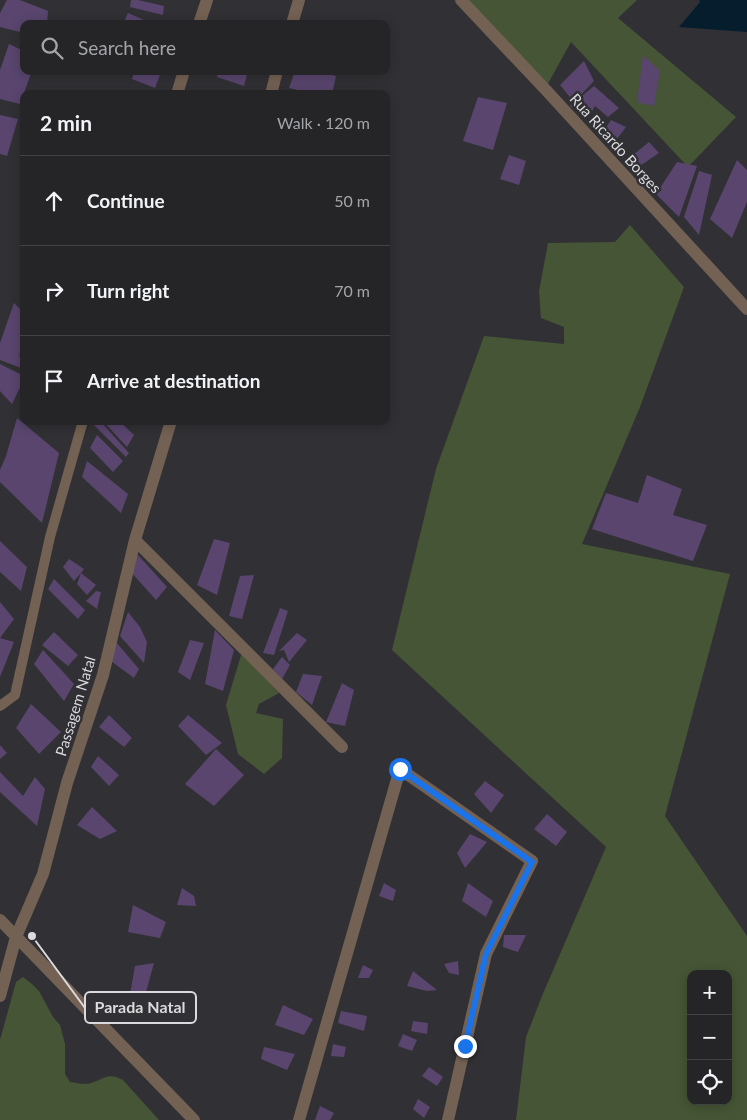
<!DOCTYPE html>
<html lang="en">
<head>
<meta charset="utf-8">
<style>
	:root { --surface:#252528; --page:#313134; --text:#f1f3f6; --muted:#a3a5a8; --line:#424245 }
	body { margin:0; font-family:Lato,sans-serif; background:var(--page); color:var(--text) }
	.controls { position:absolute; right:15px; bottom:15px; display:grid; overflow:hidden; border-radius:10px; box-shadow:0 2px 12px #0003 }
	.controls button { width:45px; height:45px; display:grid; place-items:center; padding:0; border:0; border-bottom:1px solid var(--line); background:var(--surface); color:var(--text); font:25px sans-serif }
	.stop { position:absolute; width:15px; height:15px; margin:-11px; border:4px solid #1a73e8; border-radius:50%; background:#fff }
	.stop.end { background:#1a73e8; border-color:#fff; box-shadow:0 1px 5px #0008 }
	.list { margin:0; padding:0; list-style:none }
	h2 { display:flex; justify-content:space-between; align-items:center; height:65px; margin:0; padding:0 20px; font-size:21px }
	h2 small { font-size:16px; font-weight:400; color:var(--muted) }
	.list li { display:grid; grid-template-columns:32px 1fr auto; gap:15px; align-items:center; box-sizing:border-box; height:90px; padding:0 20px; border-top:1px solid var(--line) }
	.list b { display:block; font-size:19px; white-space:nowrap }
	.list em { font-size:16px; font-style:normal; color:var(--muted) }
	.icon { flex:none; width:28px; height:28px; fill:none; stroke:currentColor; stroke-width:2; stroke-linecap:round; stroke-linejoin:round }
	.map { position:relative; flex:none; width:747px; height:1120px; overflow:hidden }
	.search { position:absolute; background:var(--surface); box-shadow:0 2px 12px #0003; left:20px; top:20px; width:370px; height:55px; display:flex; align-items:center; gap:12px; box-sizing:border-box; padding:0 18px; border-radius:10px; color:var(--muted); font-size:19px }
	.panel { position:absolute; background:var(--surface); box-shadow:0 2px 12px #0003; left:20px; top:90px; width:370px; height:335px; border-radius:10px }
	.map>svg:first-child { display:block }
	.green { fill:#455535; fill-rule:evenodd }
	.water { fill:#051d2c }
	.building { fill:#59456e }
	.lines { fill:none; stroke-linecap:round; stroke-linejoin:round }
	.service { stroke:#736153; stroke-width:10 }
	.minor { stroke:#736153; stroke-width:12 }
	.tertiary { stroke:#736153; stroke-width:12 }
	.route { stroke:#1a73e8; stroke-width:6 }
	.labels { text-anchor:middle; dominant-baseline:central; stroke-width:5; stroke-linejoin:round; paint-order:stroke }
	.street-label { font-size:15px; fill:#dbdbdd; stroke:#313135 }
	.leader { fill:none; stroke:#dbdbdd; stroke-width:2 }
	.callout-dot { fill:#dbdbdd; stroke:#313135; stroke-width:2 }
	.callout { fill:#313135; stroke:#dbdbdd; stroke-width:2 }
	.callout-label { font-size:16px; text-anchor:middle; font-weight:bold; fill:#dbdbdd }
</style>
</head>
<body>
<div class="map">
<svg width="747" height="1120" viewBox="0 0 747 1120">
	<rect width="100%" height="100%" fill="#313135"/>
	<path class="green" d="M469 0H637L618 18 736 117 688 167 571 42 545 89Z
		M630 225 684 287 640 407 582 544 730 574 665 816 747 936V1120H516L526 1037 542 996 606 847 392 650 436 469 484 336 564 344V327L541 318 539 291 548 243 615 242ZM691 974H728V1101H691Z
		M242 652 279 693 259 704 256 713 283 719 282 758 264 774 238 754 226 705Z
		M23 977 32 984 39 991 53 1017 60 1025 65 1044V1074L70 1082C77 1083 85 1085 91 1083 105 1079 107 1072 123 1080L159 1120H0V1040L16 982Z"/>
	<path class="water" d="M699 0H747V32L679 27 700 2Z"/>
	<path class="building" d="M7 0H20L48 11 47 24H24V33L0 27V13Z
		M131 0H138L164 6 163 15 130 7Z
		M128 13 153 24H123Z
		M9 44 24 51V71H32L20 104 0 99V70Z
		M643 55 660 71 654 106 637 102Z
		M584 61 594 81 574 102 560 85Z
		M134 71H159L161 72 155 88 132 79Z
		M218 71H248L244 86 217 77Z
		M295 71H318L336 76 332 94H299L298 90 289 88Z
		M594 86 619 108 608 117 595 106 588 118 570 106Z
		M478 97 507 103 493 150 463 141Z
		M0 115 18 119 7 156 0 154Z
		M611 120 626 127 613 144 603 132Z
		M649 142 659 153 634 170 628 159Z
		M509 155 526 161 519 185 500 179Z
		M737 160 747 170V202L732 238 710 219Z
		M677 162 697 166 679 217 656 194Z
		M699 171 712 175 699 235 684 217Z
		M14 303 24 313V339L18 359 24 345V369L0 360V343Z
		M0 364 24 376V379L12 404 0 391Z
		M17 418 59 453 42 523 0 482V470L6 456Z
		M95 421H100L129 453 126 457 93 424Z
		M103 421H119L134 435 127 447Z
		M97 435 123 461 113 472 90 448Z
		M87 461 128 494 121 513 82 477Z
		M647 475 682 489 673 515 707 525 693 561 592 529 606 493 638 503Z
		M214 539 230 543 217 595 197 585Z
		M0 541 27 567 21 591 0 572Z
		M138 555 167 587 156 600 130 571Z
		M69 559 84 569 81 573 96 585 87 595 77 584 81 573 74 581 63 567Z
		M254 575 242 619 229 616 240 576Z
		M54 579 85 610 78 619 48 589Z
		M96 591 101 592 97 609 86 601Z
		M0 602 14 619 0 638 14 642 0 677Z
		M280 608 288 611 274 655 263 653Z
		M128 612 140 627 147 642 144 663 120 636Z
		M215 630 234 650 223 691 205 684Z
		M54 632 78 655 68 666 42 645Z
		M297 633 307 640 289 662 284 650 279 651Z
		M190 640 204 643 190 680 178 672Z
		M116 642 139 669 134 678 111 661Z
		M43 650 74 684 64 701 34 664Z
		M282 657 290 665 282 679 273 669Z
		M303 674 322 676 312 705 296 692Z
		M342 683 354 690 345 726 326 722Z
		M31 704 61 732 39 754 16 728Z
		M109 715 132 738 124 747 99 727Z
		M188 715 222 743 206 755 178 726Z
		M0 745 7 753 0 759Z
		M216 749 244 775 214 806 185 784Z
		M98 756 119 775 109 786 91 767Z
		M0 772 23 796 35 777 45 789 37 826 0 792Z
		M485 781 504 795 491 813 474 794Z
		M92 807 117 831 100 839 77 825Z
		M547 814 567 832 556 846 534 829Z
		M470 834 487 842 465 868 457 853Z
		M384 883 396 890 393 901 379 896Z
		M468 883 493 901 486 917 462 901Z
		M182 888 194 896 196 906 177 905Z
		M133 905 166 922 160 938 128 932Z
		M504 935H526L518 952 503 947Z
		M458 961 459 975 449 973 444 964Z
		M154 963 143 1003 129 1000 135 966Z
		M363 965 373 970 369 978H358Z
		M413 971 437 990 427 991 407 986Z
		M283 1005 313 1019 304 1035 275 1025Z
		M341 1011 367 1016 364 1031 338 1023Z
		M413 1021 428 1023 427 1034 411 1031Z
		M403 1034 417 1040 412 1051 398 1046Z
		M333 1044 346 1047 344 1057 331 1056Z
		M264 1047 295 1054 287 1070 261 1059Z
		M429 1067 443 1077 437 1086 422 1076Z
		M418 1099 430 1107 424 1118 413 1109Z
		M320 1106 334 1113 330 1120H315Z"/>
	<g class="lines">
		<path class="service" d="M0 706 15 695 50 537 83 421"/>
		<path class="minor" d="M199 24 207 0
			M292 24 299 0
			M177 94 184 71
			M271 94 277 71
			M135 540 342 747
			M0 920 194 1120
			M0 996 16 937 43 874 67 783 103 675 135 540 171 421
			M299 1120 400 769 532 861 486 954 448 1120"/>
		<path class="tertiary" d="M461 0 545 89 747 309"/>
	</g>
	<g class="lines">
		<path class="route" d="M400 769 532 862 486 954 465 1046"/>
	</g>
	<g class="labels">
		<g class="street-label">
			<text transform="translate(616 143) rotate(48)">Rua Ricardo Borges</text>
			<text transform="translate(75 706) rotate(-73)">Passagem Natal</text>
		</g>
	</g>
	<path class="leader" d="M32 936L85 1008"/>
	<circle class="callout-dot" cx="32" cy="936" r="5"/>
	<rect class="callout" x="85" y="992" width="111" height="31" rx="5"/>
	<g class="callout-label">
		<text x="140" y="1013">Parada Natal</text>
	</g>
</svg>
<div class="controls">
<button>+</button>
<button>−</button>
<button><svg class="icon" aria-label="locate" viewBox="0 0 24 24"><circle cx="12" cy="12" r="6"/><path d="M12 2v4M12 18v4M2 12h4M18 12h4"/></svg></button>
</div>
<div class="stop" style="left:400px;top:769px"></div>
<div class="stop end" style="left:465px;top:1046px"></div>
<div class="search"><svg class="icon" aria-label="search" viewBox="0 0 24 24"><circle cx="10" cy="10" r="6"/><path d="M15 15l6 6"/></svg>Search here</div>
<section class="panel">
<h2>2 min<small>Walk · 120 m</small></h2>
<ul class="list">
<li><svg class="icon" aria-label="ahead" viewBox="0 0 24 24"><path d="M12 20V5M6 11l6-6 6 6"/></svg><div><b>Continue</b></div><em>50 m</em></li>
<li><svg class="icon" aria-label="right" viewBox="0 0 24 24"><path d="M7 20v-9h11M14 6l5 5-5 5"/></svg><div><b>Turn right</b></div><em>70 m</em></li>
<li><svg class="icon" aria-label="arrive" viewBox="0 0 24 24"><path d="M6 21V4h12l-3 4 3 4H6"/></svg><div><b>Arrive at destination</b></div></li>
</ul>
</section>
</div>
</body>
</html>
